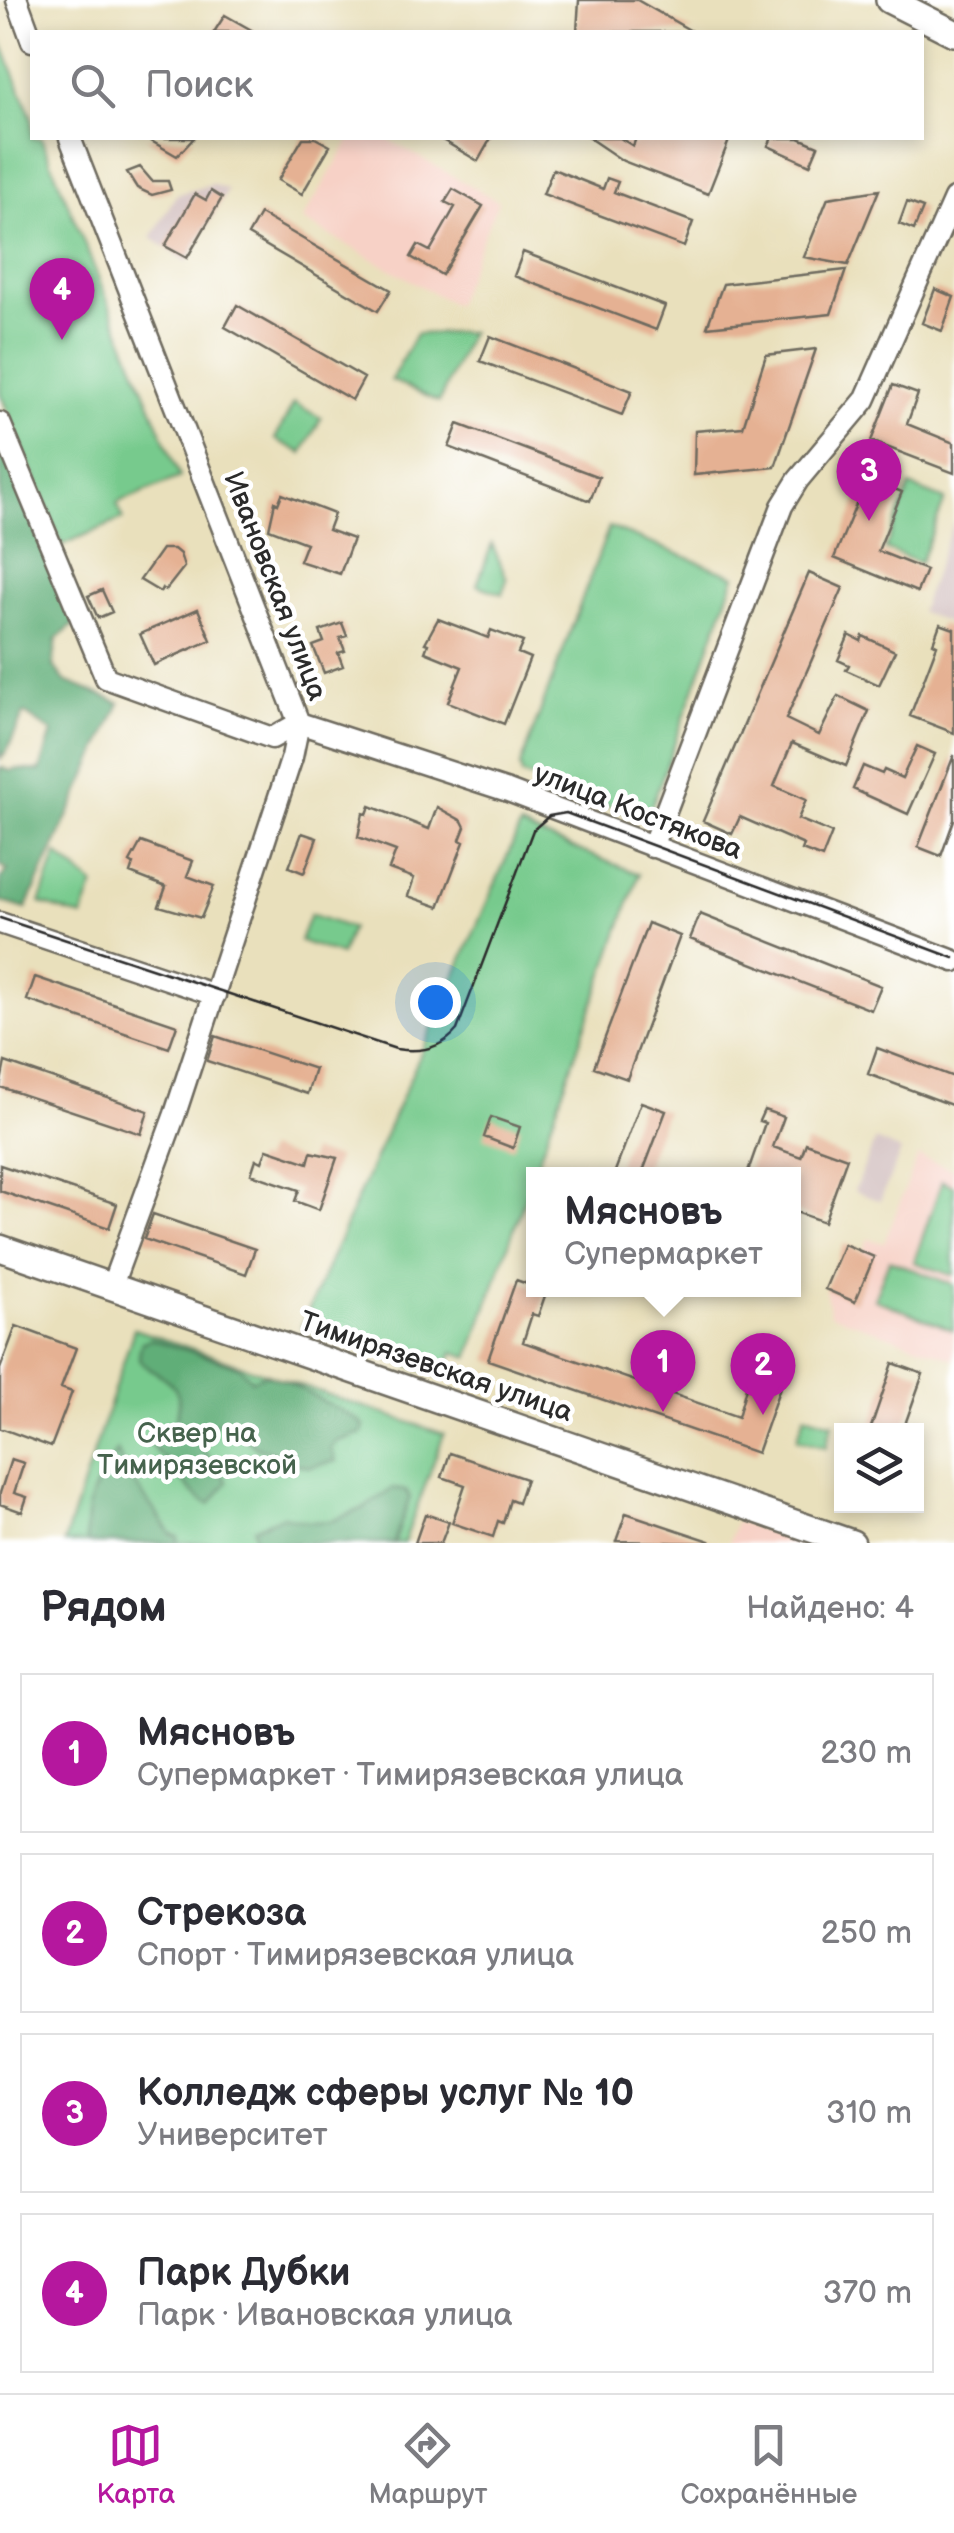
<!DOCTYPE html>
<html lang="ru">
<head>
<meta charset="utf-8">
<style>
	:root { --surface:#fff; --page:#f7f7f7; --text:#2b2b33; --muted:#7c7c81; --line:#e1e1e2; --accent:#b5179e }
	body { margin:0; font-family:"Balsamiq Sans",sans-serif; background:var(--page); color:var(--text) }
	.controls { position:absolute; right:30px; bottom:30px; display:grid; overflow:hidden; border-radius:0px; box-shadow:0 5px 15px #0003 }
	.controls button { width:90px; height:90px; display:grid; place-items:center; padding:0; border:0; border-bottom:2px solid var(--line); background:var(--surface); color:var(--text); font:50px sans-serif }
	.you { position:absolute; left:435px; top:1002px; width:35px; height:35px; margin:-25px; border:8px solid #fff; border-radius:50%; background:#1a73e8; box-shadow:0 0 0 15px #1a73e833 }
	.badge { display:grid; place-items:center; width:65px; height:65px; border-radius:50%; background:var(--accent); color:#fff; font-size:32px; font-weight:700 }
	.pin { position:absolute; translate:-50% -82px; filter:drop-shadow(0 2px 5px #0008) }
	.pin::after { content:''; position:absolute; top:52px; width:35px; height:30px; background:inherit; clip-path:polygon(0 0,100% 0,50% 100%) }
	.popup { position:absolute; left:526px; top:1167px; width:275px; height:130px; box-sizing:border-box; display:grid; place-content:center; border-radius:0px; background:var(--surface); filter:drop-shadow(0 2px 8px #0005); font-size:32px; white-space:nowrap; color:var(--muted) }
	.popup b { font-size:38px; color:var(--text) }
	.popup::after { content:''; position:absolute; left:50%; top:100%; margin-left:-20px; border:20px solid transparent; border-top-color:var(--surface) }
	.list { margin:0; padding:0; list-style:none }
	h2 { display:flex; justify-content:space-between; align-items:center; height:130px; margin:0; padding:0 40px; font-size:42px }
	h2 small { font-size:32px; font-weight:400; color:var(--muted) }
	.list li { display:grid; grid-template-columns:65px 1fr auto; gap:30px; align-items:center; box-sizing:border-box; height:160px; margin:0 20px 20px; padding:0 20px; border:2px solid var(--line); border-radius:0px }
	.list b { display:block; font-size:38px; white-space:nowrap }
	.list p { margin:0; font-size:32px; white-space:nowrap; color:var(--muted) }
	.list em { font-size:32px; font-style:normal; color:var(--muted) }
	.icon { flex:none; width:55px; height:55px; fill:none; stroke:currentColor; stroke-width:2; stroke-linecap:round; stroke-linejoin:round }
	.map { position:relative; flex:none; width:954px; height:1543px; overflow:hidden }
	.search { position:absolute; background:var(--surface); box-shadow:0 5px 15px #0003; left:30px; right:30px; top:30px; height:110px; display:flex; align-items:center; gap:25px; box-sizing:border-box; padding:0 35px; border-radius:0px; color:var(--muted); font-size:38px }
	.sheet { height:850px; background:var(--surface) }
	nav { display:flex; justify-content:space-around; align-items:center; box-sizing:border-box; height:140px; border-top:2px solid var(--line); background:var(--surface); font-size:28px; color:var(--muted) }
	nav a { display:grid; justify-items:center; gap:5px }
	nav .on { color:var(--accent) }
	.map>svg:first-child { display:block }
	.built { fill:#f7d1c6 }
	.industrial { fill:#d2bfbf }
	.green { fill:#77ca8d; stroke:#517a5c; stroke-width:2.5 }
	.forest { fill:#61ae78; stroke:#466c52; stroke-width:2.5 }
	.building { fill:#e5b193 }
	.lines { fill:none; stroke-linecap:round; stroke-linejoin:round }
	.minor-casing { stroke:#6e6a5e; stroke-width:25 }
	.major-casing { stroke:#6e6a5e; stroke-width:30 }
	.minor { stroke:#fff; stroke-width:20 }
	.major { stroke:#fff; stroke-width:25 }
	.tram { stroke:#2b2b2b; stroke-width:2.5 }
	.labels { text-anchor:middle; dominant-baseline:central; stroke-width:9; stroke-linejoin:round; paint-order:stroke }
	.street-label { font-size:28px; fill:#2b2b2b; stroke:#fff }
	.park-label { font-size:28px; fill:#46634d; stroke:#fff }
</style>
</head>
<body>
<div class="map">
<svg width="954" height="1543" viewBox="0 0 954 1543">
	<rect width="100%" height="100%" fill="#fff"/>
	<filter id="ink" filterUnits="userSpaceOnUse"><feTurbulence type="fractalNoise" baseFrequency=".01" numOctaves="2"/><feDisplacementMap in="SourceGraphic" scale="20" xChannelSelector="R" yChannelSelector="G"/><feConvolveMatrix kernelMatrix="1 2 1 2 8 2 1 2 1" color-interpolation-filters="sRGB"/></filter>
	<filter id="wash" filterUnits="userSpaceOnUse"><feTurbulence type="fractalNoise" baseFrequency=".0048" numOctaves="4" result="noise"/><feDisplacementMap in="SourceGraphic" scale="40" xChannelSelector="R" yChannelSelector="G"/><feGaussianBlur stdDeviation="2.25" result="paint"/><feColorMatrix in="noise" values="0 0 0 0 0 0 0 0 0 0 0 0 0 0 0 0 0 1.4 0 .05"/><feComposite in="paint" operator="in"/></filter>
	<g filter="url(#wash)">
		<rect width="100%" height="100%" fill="#e9e0bc"/>
		<path class="built" d="M351 138H385L498 201 455 305 302 220Z
			M918 1156 954 1170V1359L830 1314 825 1289 844 1244 862 1252 868 1239 884 1243Z
			M736 1521 801 1543H729Z"/>
		<path class="industrial" d="M212 184 228 190 187 262 151 238 176 195Z
			M954 520V625L920 612Z
			M875 1140 901 1151 880 1201 854 1191Z"/>
		<path class="green" d="M0 39 32 118V138H41L180 477 117 503 123 519 62 545 0 393Z
			M470 332 439 402 391 380 416 334Z
			M294 403 321 418 302 453 275 439Z
			M910 486 945 500 920 563 885 549Z
			M609 527 735 576 650 811 637 816 522 775 520 766Z
			M492 544 507 579 502 594 477 585Z
			M520 827 639 874 469 1357 453 1352 444 1378 301 1327Z
			M57 854 94 885 82 917 40 903Z
			M310 914 351 928 341 955 300 941Z
			M942 1181 954 1186V1276L914 1262Z
			M889 1260 954 1285 953 1330 874 1299Z
			M134 1329 444 1434 404 1543H64Z
			M805 1415 833 1423 826 1447 797 1439Z"/>
		<path class="forest" d="M0 446 77 622 57 639 53 665 65 681 120 703 26 909 0 901V879L8 870 0 865V767L10 771 16 769 40 771 52 732 24 713 8 749 0 759Z
			M151 1339 238 1366 252 1380 265 1374 286 1381 358 1420 364 1426 362 1433 336 1442 331 1448 336 1461 309 1467 289 1462 271 1451 258 1448 226 1422H218L198 1442C206 1457 220 1466 227 1482L210 1504C188 1495 183 1477 168 1462 161 1455 156 1453 151 1444 157 1437 170 1430 174 1422 195 1378 142 1372 139 1358 139 1356 141 1344 142 1342Z
			M117 1450C129 1481 152 1505 171 1534L178 1537V1543H87C83 1502 95 1484 117 1450Z
			M393 1488 406 1491 410 1497 394 1543H256L254 1528 282 1516 310 1522 332 1521 364 1508Z"/>
		<g id="blocks">
			<path class="building" d="M579 0H637L693 32H577Z
				M225 15 255 32H214Z
				M146 138H194L177 156Z
				M303 138H315L330 146 302 194 278 180Z
				M439 138H491L478 161Z
				M589 138H620L633 146 636 138H730L708 194 623 161Z
				M772 138H799L818 146 810 165 768 146Z
				M140 167 152 181H168L171 190 152 195 137 188 127 172Z
				M553 169 603 189 607 178 618 182 614 192 693 222 684 247 543 194Z
				M453 189 483 206 442 275 411 257 418 245 430 251 455 207 445 202Z
				M879 190 848 265 804 257 828 198Z
				M211 191 222 198 187 258 165 246 195 194 206 200Z
				M907 202 923 208 914 230 899 224Z
				M260 214 391 290 378 311 248 235Z
				M523 252 665 306 656 330 514 276Z
				M846 270 831 314 707 327 723 284Z
				M935 289 954 297 942 331 922 323Z
				M237 305 364 378 352 400 225 327Z
				M490 336 632 391 622 415 480 361Z
				M816 349 775 467 694 475 695 431 743 427 766 355Z
				M893 385 918 394 907 424 954 443V473L871 441Z
				M458 424 599 477 590 501 449 447Z
				M867 478 902 492 878 551 926 570 917 592 834 558Z
				M282 494 334 514 328 530 353 539 340 574 299 561 306 543 269 529 275 502 278 504Z
				M162 549H174L180 554 184 567 166 590 162 588 160 592 140 580Z
				M809 573 843 588 786 719 819 735 838 696 869 711 846 766 792 743 774 786 806 800 798 819 832 833 822 858 802 850 804 845 740 817 732 834 703 821Z
				M102 590 112 612 98 618 88 596Z
				M198 609 211 640 154 665 140 634Z
				M438 619 488 638 491 630 523 642 518 653 530 658 504 724 448 702 462 667 425 652 428 644 425 643Z
				M342 623 347 636 340 638 345 651 338 653 343 666 324 673 313 646 324 642 320 631Z
				M940 624 954 629V733L910 716 937 645 933 643Z
				M849 635 861 641 863 636 895 651 879 685 846 670 849 665 838 660Z
				M917 746 935 754 908 814 853 789 863 766 882 774 884 770 902 778Z
				M954 755V820L941 856 918 847Z
				M370 806 429 829 437 807 462 821 465 827 460 840 464 842 439 907 408 896 414 878 389 869 396 851 358 837 363 813 367 814Z
				M302 833 317 838 304 873 289 867Z
				M141 842 193 861 187 876 214 886 201 918 159 906 166 887 130 873 133 864 130 862Z
				M700 914 881 986 871 1010 690 939Z
				M648 923 680 936 627 1079 594 1067Z
				M35 977 177 1025 169 1048 27 1000Z
				M215 1036 315 1069 307 1094 207 1061Z
				M877 1048 954 1077V1106L868 1074Z
				M5 1062 148 1111 141 1134 0 1087Z
				M641 1102 666 1111 642 1174H614Z
				M764 1110 784 1117 773 1147 801 1157 806 1143 847 1158 824 1222 793 1211V1174H747L765 1123 759 1121Z
				M491 1117 520 1127 513 1148 484 1137Z
				M267 1149 308 1163 311 1152 337 1158 319 1210 295 1201 299 1190 251 1174 256 1159 262 1162Z
				M0 1165 117 1204 109 1228 0 1191Z
				M153 1214 255 1249 246 1274 144 1239Z
				M844 1244 874 1257 855 1302 825 1289Z
				M516 1280 533 1286V1290H547L538 1316 532 1314 523 1342 738 1417 753 1362 785 1373 757 1453 488 1360Z
				M16 1326 76 1348 61 1388 72 1392 51 1447 0 1428V1369Z
				M893 1363 923 1374 903 1430H870Z
				M450 1453 526 1479 518 1503 510 1500 503 1523 498 1521 493 1537 452 1523 465 1485 442 1477Z
				M11 1459 24 1463 14 1493 27 1497 22 1512 0 1504V1493Z
				M626 1513 710 1541 709 1543 616 1541Z
				M425 1514 449 1522 441 1543H415Z"/>
		</g>
	</g>
	<g filter="url(#ink)">
		<use href="#blocks" fill-opacity="0" stroke="#6e6a5e" stroke-width="2.5"/>
		<g class="lines">
			<defs>
				<path id="minor" d="M17 0 32 41
					M70 138 299 723 292 757 175 1114 111 1288
					M0 423 106 678 272 738 299 723
					M299 723 508 791 954 961
					M652 847 782 506 798 480 865 400 954 199
					M0 923 215 995"/>
				<path id="major" d="M889 0 954 33
					M0 1248 852 1543"/>
			</defs>
			<use href="#minor" class="minor-casing"/>
			<use href="#major" class="major-casing"/>
			<use href="#minor" class="minor"/>
			<use href="#major" class="major"/>
			<path class="tram" d="M0 918 396 1049C420 1053 441 1049 457 1030L533 830 549 816 566 813 954 958"/>
		</g>
	</g>
	<g class="labels">
		<g class="street-label">
			<text transform="translate(275 586) rotate(69)">Ивановская улица</text>
			<text transform="translate(638 812) rotate(21)">улица Костякова</text>
			<text transform="translate(436 1367) rotate(19)">Тимирязевская улица</text>
		</g>
		<g class="park-label">
			<text x="197" y="1433">Сквер на<tspan x="197" dy="32">Тимирязевской</tspan></text>
		</g>
	</g>
</svg>
<div class="controls">
<button><svg class="icon" aria-label="layers" viewBox="0 0 24 24"><path d="M12 4l9 5-9 5-9-5zM3 14l9 5 9-5"/></svg></button>
</div>
<div class="you"></div>
<div class="pin badge" style="left:663px;top:1412px">1</div>
<div class="popup"><b>Мясновъ</b>Супермаркет</div>
<div class="pin badge" style="left:763px;top:1415px">2</div>
<div class="pin badge" style="left:869px;top:521px">3</div>
<div class="pin badge" style="left:62px;top:340px">4</div>
<div class="search"><svg class="icon" aria-label="search" viewBox="0 0 24 24"><circle cx="10" cy="10" r="6"/><path d="M15 15l6 6"/></svg>Поиск</div>
</div>
<section class="sheet">
<h2>Рядом<small>Найдено: 4</small></h2>
<ul class="list">
<li><span class="badge">1</span><div><b>Мясновъ</b><p>Супермаркет · Тимирязевская улица</p></div><em>230 m</em></li>
<li><span class="badge">2</span><div><b>Стрекоза</b><p>Спорт · Тимирязевская улица</p></div><em>250 m</em></li>
<li><span class="badge">3</span><div><b>Колледж сферы услуг № 10</b><p>Университет</p></div><em>310 m</em></li>
<li><span class="badge">4</span><div><b>Парк Дубки</b><p>Парк · Ивановская улица</p></div><em>370 m</em></li>
</ul>
</section>
<nav>
<a class="on"><svg class="icon" aria-label="map" viewBox="0 0 24 24"><path d="M3 6l6-2 6 2 6-2v14l-6 2-6-2-6 2zM9 4v14M15 6v14"/></svg>Карта</a>
<a><svg class="icon" aria-label="directions" viewBox="0 0 24 24"><path d="M12 3l9 9-9 9-9-9zM9 14v-3h6M13 9l2 2-2 2"/></svg>Маршрут</a>
<a><svg class="icon" aria-label="saved" viewBox="0 0 24 24"><path d="M7 4h10v16l-5-4-5 4z"/></svg>Сохранённые</a>
</nav>
</body>
</html>
